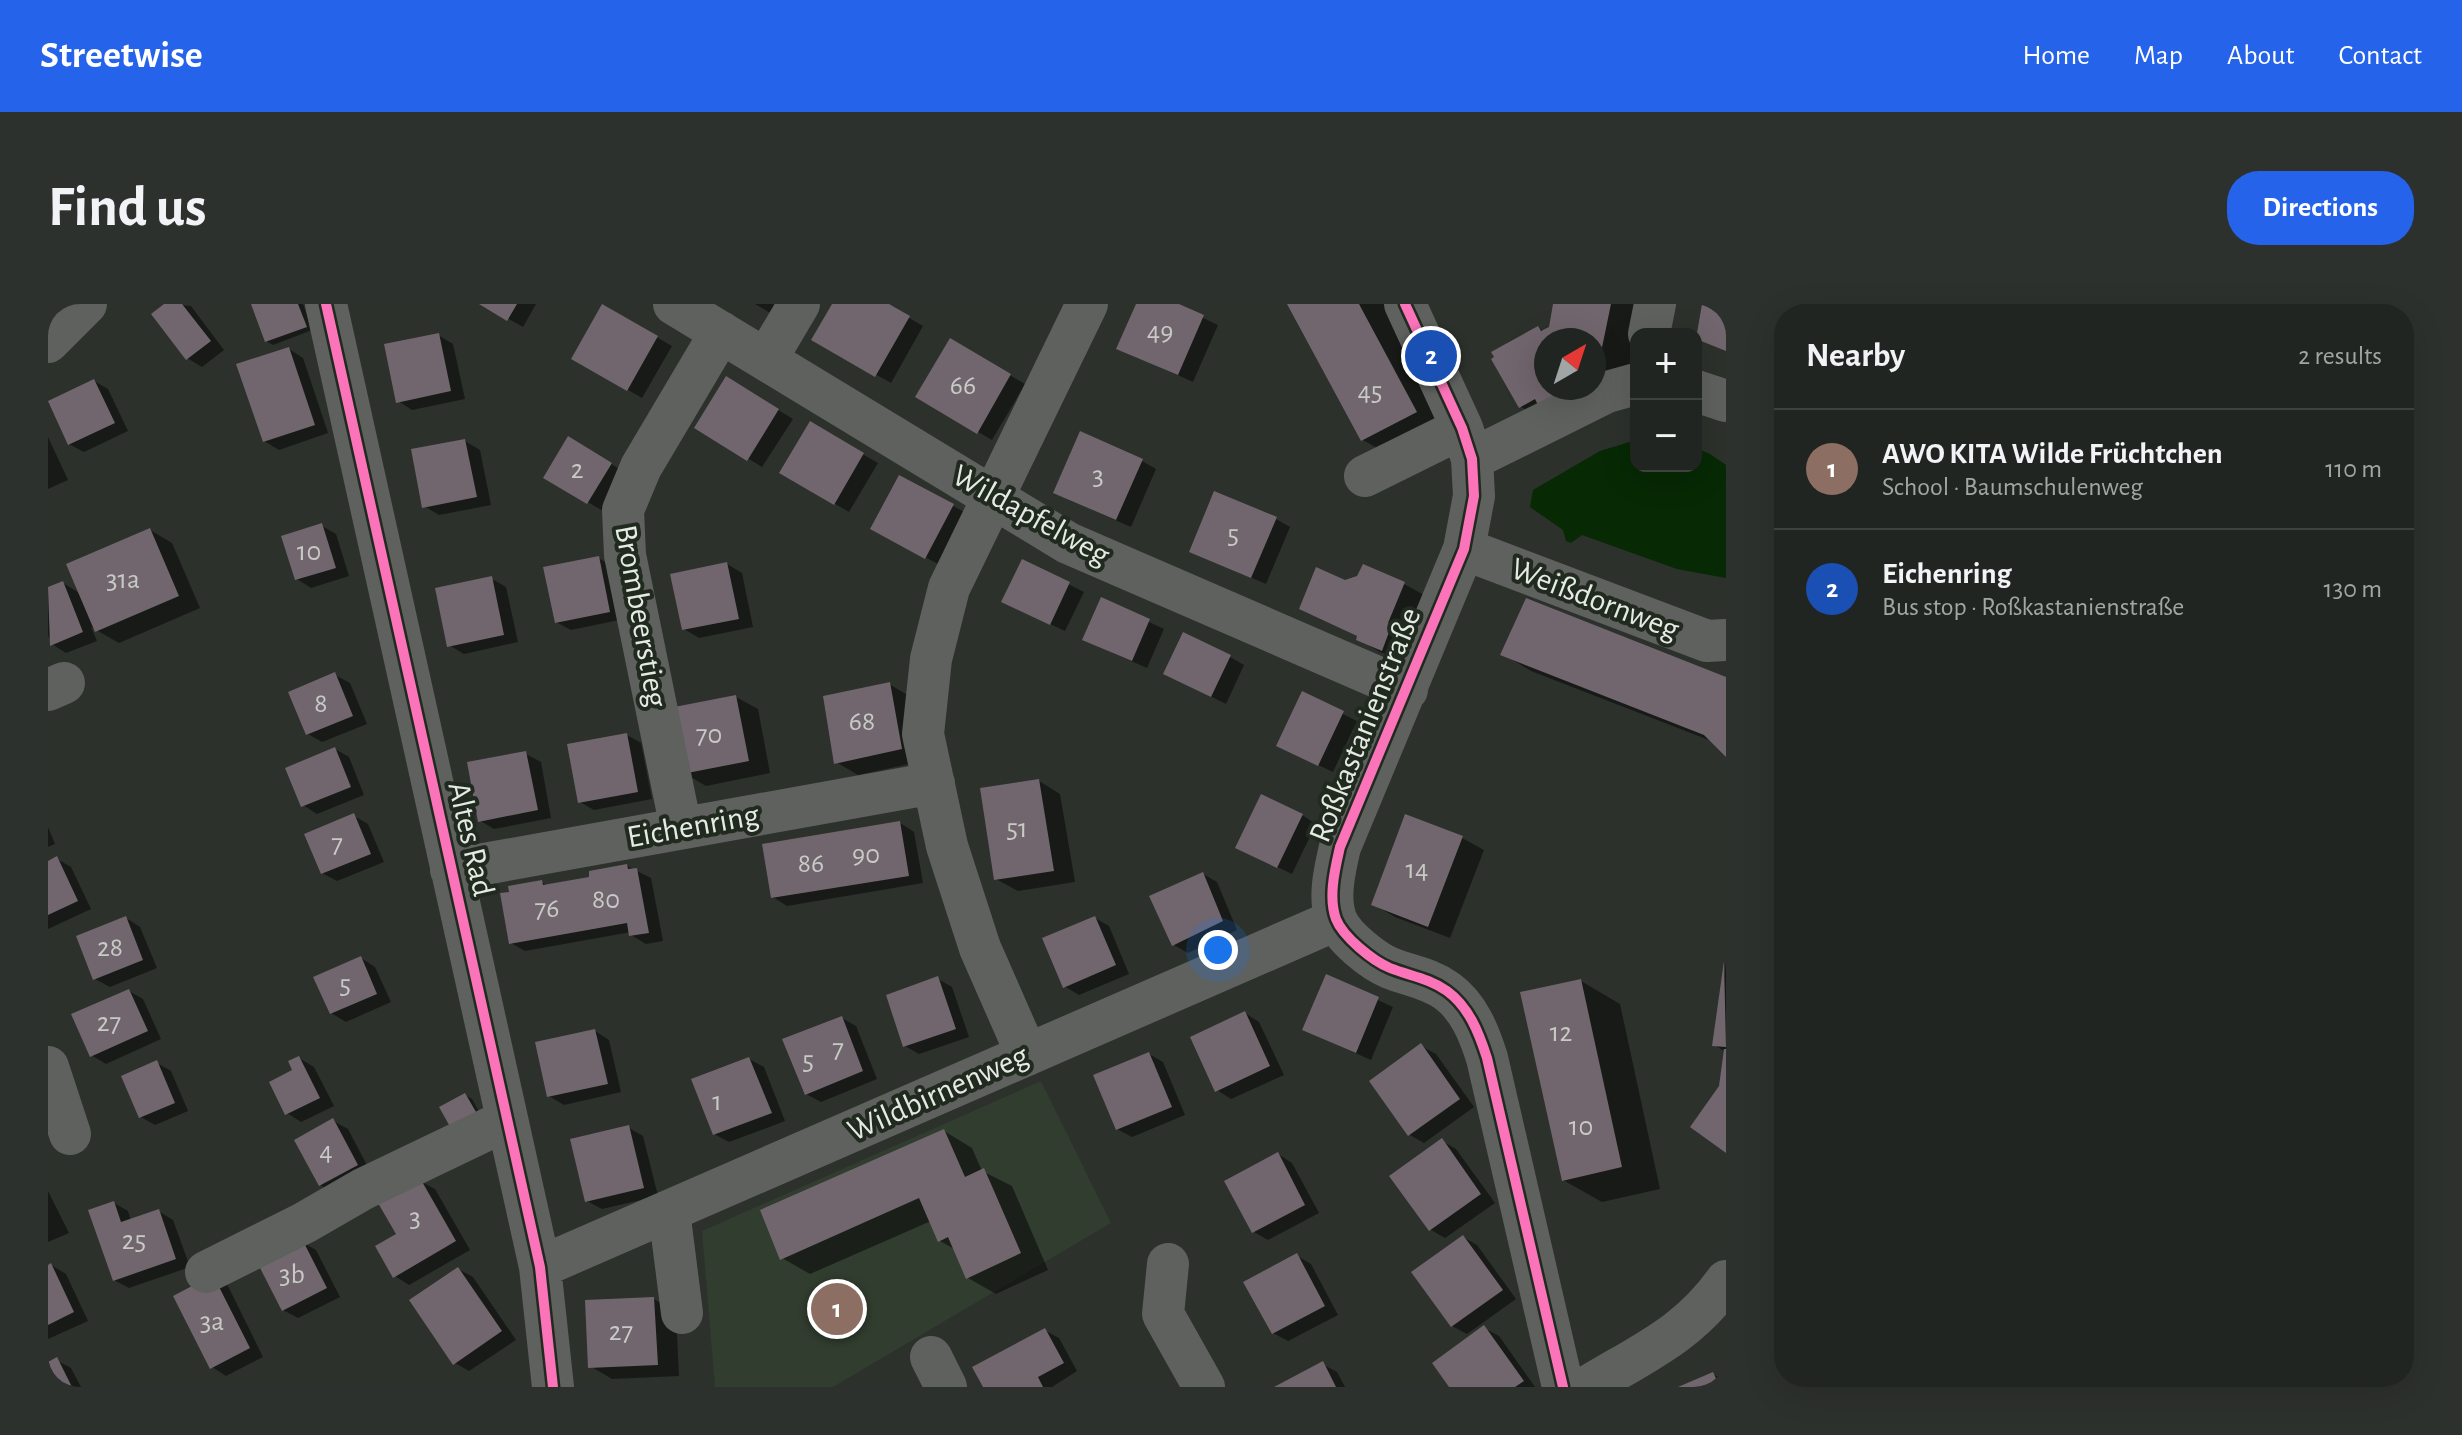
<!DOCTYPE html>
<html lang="en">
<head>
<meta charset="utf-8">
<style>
	:root { --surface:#212521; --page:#2d312e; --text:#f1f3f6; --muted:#a2a5a5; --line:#3e423f; --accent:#2563eb }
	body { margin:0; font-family:"Alegreya Sans",sans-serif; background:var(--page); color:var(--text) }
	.controls { position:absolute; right:24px; top:24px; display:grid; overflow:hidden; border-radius:16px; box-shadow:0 8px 32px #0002 }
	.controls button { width:72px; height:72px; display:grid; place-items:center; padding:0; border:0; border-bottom:2px solid var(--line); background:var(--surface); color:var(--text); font:40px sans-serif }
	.compass { position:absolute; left:1486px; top:24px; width:72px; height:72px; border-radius:50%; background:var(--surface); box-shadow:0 8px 32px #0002; rotate:39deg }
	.you { position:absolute; left:1170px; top:646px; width:28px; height:28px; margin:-20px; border:6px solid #fff; border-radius:50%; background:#1a73e8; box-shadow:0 0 0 12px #1a73e833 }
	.badge { display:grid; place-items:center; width:52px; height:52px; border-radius:50%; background:var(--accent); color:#fff; font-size:26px; font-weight:700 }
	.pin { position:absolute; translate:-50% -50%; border:4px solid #fff; box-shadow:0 2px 8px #0006 }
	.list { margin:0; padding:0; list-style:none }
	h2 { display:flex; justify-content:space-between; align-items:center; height:104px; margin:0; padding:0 32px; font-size:34px }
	h2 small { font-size:26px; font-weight:400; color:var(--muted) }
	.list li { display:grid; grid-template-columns:52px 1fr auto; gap:24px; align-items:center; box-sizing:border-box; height:120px; padding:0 32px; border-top:2px solid var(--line) }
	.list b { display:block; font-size:30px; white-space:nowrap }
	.list p { margin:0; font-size:26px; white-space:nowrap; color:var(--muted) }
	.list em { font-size:26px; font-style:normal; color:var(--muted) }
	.map { position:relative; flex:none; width:1678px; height:1083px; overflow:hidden; border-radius:32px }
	header { display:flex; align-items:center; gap:48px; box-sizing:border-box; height:112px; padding:0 40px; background:var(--accent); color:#fff }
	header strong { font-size:38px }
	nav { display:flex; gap:44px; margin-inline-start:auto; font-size:28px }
	.intro { display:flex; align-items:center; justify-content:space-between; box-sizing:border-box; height:192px; padding:0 48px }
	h1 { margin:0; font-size:56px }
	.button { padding:20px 36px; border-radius:32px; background:var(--accent); color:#fff; font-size:28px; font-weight:700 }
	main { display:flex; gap:48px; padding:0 48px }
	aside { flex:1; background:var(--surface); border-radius:32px; box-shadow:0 8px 32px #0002 }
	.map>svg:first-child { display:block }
	.built { fill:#313d2f }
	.water { fill:#072904 }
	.shadow { fill:#0007; fill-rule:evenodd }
	.building { fill:#71666d }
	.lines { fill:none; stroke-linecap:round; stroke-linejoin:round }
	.minor { stroke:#5f615f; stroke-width:42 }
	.cycleway-casing { stroke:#212a1f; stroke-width:15 }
	.cycleway { stroke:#fb73b8; stroke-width:10 }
	.labels { text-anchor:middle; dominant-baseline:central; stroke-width:8; stroke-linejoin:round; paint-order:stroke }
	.number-label { font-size:28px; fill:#c8cac6 }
	.street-label { font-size:32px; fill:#e5ebe4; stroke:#212a1f }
</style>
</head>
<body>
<header>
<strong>Streetwise</strong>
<nav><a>Home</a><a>Map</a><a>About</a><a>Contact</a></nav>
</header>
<div class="intro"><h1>Find us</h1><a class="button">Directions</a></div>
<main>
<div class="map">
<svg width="1678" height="1083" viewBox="0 0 1678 1083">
	<rect width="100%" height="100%" fill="#2c312c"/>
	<path class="built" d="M993 777 1063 919 785 1083H667L654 927Z"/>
	<path class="water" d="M1588 136V162H1648V144L1662 150 1678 161V274L1629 265 1534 231 1523 239 1518 237 1515 226 1482 203 1485 186 1552 147Z"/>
	<path class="shadow" d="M120 0 143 2 176 46 154 63 139 54Z
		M205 0H255L264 26 225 41 218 37Z
		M435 0H488L475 23Z
		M707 0H730L724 10Z
		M786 0H837L875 22 843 79 766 36Z
		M1090 0H1126L1170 21 1145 78 1071 44Z
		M1241 0H1336L1406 130 1354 158 1315 136Z
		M1507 0H1606L1588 30V80L1512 125 1473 103 1446 56 1490 24 1496 27 1502 24ZM1498 36H1546V84H1498Z
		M555 2 624 42 594 94 526 54Z
		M390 31 405 40 417 95 364 106 350 97Z
		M903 37 977 80 944 136 870 93Z
		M241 45 255 54 280 129 231 146 216 137Z
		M679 75 745 115 714 163 649 123Z
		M46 77 60 85 80 127 36 148 21 140Z
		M762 120 830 159 801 208 734 169Z
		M0 133 20 176 0 185Z
		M521 134 578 169 555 207 497 173Z
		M417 137 432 146 443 201 391 211 376 202Z
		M1094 157 1108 165 1083 223 1022 196Z
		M852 173 920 210 892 261 839 233Z
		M1228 215 1242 223 1218 280 1144 248Z
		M274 222 288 230 301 272 263 284 249 275Z
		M102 226 124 239 152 304 71 339 43 323 49 337 18 349 4 340 0 331V285L15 279 33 290Z
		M550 254 565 262 576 315 523 326 508 318Z
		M975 257 1036 288 1017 327 970 305Z
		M679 260 694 269 705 323 651 334 636 325Z
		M444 275 458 283 470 338 416 350 401 341Z
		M1297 279 1356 280 1378 292 1356 358 1332 348 1310 335 1311 333 1253 304Z
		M1054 296 1116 325 1099 364 1051 343Z
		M1455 350 1678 375V451L1666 438 1483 367Z
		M1182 353 1196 361 1178 400 1132 377Z
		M287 371 302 379 319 420 274 438 260 430Z
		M841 380 863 393 875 457 810 471 788 458Z
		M1255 390 1309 417 1285 468 1245 449Z
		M688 393 710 405 722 469 658 482 636 469Z
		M579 431 593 439 604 495 546 506 532 498Z
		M287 445 301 453 316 491 269 510 255 501Z
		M478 450 493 458 503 514 446 525 431 516Z
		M991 477 1012 490 1027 578 970 587 948 575Z
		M1254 511 1268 520 1244 570 1204 551Z
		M306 512 320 520 336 558 289 577 274 569Z
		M1359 512 1414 534 1436 546 1402 634 1347 613 1325 600Z
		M852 519 866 528 875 579 739 602 725 593Z
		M0 523 7 540 0 543Z
		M9 555 23 563 43 605 0 625V559Z
		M579 562 603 574 615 637 598 640 583 631V628L477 647 463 639 493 578 501 582 544 574Z
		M1155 570 1169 578 1189 626 1140 649 1126 641Z
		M78 614 92 623 109 664 62 683 47 675Z
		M1047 614 1061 622 1081 670 1031 691 1016 682Z
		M313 654 327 663 343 698 298 718 283 709Z
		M1678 658V847L1673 783 1678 748 1666 741Z
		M1279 673 1345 703 1323 756 1256 726Z
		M890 675 904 683 921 733 871 750 857 742Z
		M1533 677 1572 700 1612 885 1554 898 1515 876Z
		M81 687 95 695 113 735 58 760 43 751Z
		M1197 709 1211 718 1236 771 1183 795 1169 786Z
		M794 714 808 722 829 775 773 798 758 790Z
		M547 727 561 736 573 788 516 801 501 792Z
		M1373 742 1388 750 1426 803 1376 839 1362 831Z
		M1101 750 1115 758 1137 811 1084 833 1069 825Z
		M251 754 266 763 286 802 253 818 239 809Z
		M701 755 716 763 737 817 681 838 666 830Z
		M109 759 123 767 140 807 107 821 93 813Z
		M417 791 424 795 436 817 413 830Z
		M285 817 300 825 323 869 287 889 272 881Z
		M581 824 595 832 610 892 554 905 539 897Z
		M896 827 924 844 934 867 964 882 1000 966 948 990 920 974 908 946 892 937 883 917 762 970 734 954Z
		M1394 837 1408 845 1447 899 1397 934 1383 926Z
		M1230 850 1244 859 1271 909 1220 936 1206 928Z
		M372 877 387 885 422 946 361 981 347 972 350 931Z
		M0 887 21 929 0 938Z
		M66 899 80 907 83 917 110 907 125 916 142 963 81 984 66 976Z
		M1415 933 1429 941 1468 995 1419 1030 1404 1022Z
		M254 938 268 946 292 993 250 1014 235 1006Z
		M1249 952 1263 960 1290 1011 1240 1037 1225 1029Z
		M3 961 18 970 40 1017 0 1035V963Z
		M410 965 425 973 468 1036 421 1067 407 1059Z
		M165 973 180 982 215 1053 178 1072 164 1063Z
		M606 995 628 1008 631 1072 564 1075 542 1062Z
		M1436 1024 1451 1032 1487 1083H1404Z
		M996 1026 1011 1034 1029 1067 1004 1083H937Z
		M8 1056 23 1064 33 1083H0V1060Z
		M1274 1060 1289 1068 1297 1083H1231Z
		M1665 1070 1678 1078V1083H1635Z"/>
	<path class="building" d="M116 0H134L163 37 138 56 103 10Z
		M203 0H250L259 23 217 38Z
		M431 0H469L459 17Z
		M554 0 610 32 579 87 523 55Z
		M784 0H841L862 12 827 73 763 36Z
		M1088 0H1131L1156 11 1130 71 1068 45Z
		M1239 0H1311L1369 108 1313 137Z
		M1505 0H1563L1551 58 1546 60V36H1498V84H1508L1511 90 1491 103 1487 95 1471 104 1443 55 1446 53 1443 48 1490 22 1493 27 1501 23Z
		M1654 0H1678V47L1648 35Z
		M391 29 403 87 348 99 336 40Z
		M902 34 963 70 929 130 867 93Z
		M241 43 267 121 215 138 188 60Z
		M678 72 731 105 699 157 646 124Z
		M46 75 67 119 20 141 0 97Z
		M762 117 816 149 786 201 731 169Z
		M1032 127 1095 155 1068 216 1005 189Z
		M520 132 564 159 539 200 495 174Z
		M417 135 429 193 374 204 363 145Z
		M851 171 906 200 877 255 822 225Z
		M1166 187 1229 213 1203 274 1141 248Z
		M274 219 288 264 247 276 233 232Z
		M102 224 131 292 47 328 18 260Z
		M551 252 562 308 507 319 495 263Z
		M974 255 1022 278 1002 321 953 298Z
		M679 258 691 315 634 326 622 270Z
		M1315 260 1357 278 1340 319 1344 320 1334 347 1308 336 1309 332 1251 305 1268 263 1297 276 1309 272Z
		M444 272 456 331 399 343 387 284Z
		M15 277 35 328 2 342 0 283Z
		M1053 293 1102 315 1084 357 1034 336Z
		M1478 294 1678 373V453L1656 431 1452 351Z
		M1135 328 1183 351 1163 393 1115 370Z
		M287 368 305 412 258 431 240 388Z
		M842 378 854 445 786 460 775 392Z
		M1254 387 1296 407 1270 462 1228 442Z
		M688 391 701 457 634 470 621 404Z
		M579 429 590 488 530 499 519 440Z
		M287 443 303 483 253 503 237 464Z
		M478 447 490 506 430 518 419 458Z
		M991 475 1006 567 946 576 932 484Z
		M1213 490 1255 510 1229 564 1187 544Z
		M306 509 323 550 273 570 256 530Z
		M1357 510 1415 532 1380 623 1323 601Z
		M852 517 861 572 723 594 714 540Z
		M9 552 30 597 0 611V557Z
		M579 560 580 565 589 564 601 629 581 632 579 619 461 640 452 589 461 588 460 582 494 576 495 581 541 573V567Z
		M1155 568 1175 617 1124 642 1101 592Z
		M78 612 95 656 45 676 28 632Z
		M1047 612 1068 661 1015 684 994 634Z
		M313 652 329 690 282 710 265 673Z
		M1676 657 1678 743 1664 742Z
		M1278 670 1331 693 1308 749 1254 726Z
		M890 672 908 725 855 743 838 691Z
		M1533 675 1574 863 1514 877 1472 688Z
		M81 685 100 727 42 753 23 710Z
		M1197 707 1222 762 1167 788 1142 733Z
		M794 712 815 767 757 791 734 735Z
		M547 725 560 780 499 793 487 738Z
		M1373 739 1412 795 1360 832 1321 777Z
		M1676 745H1678V849L1642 823 1671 782Z
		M1101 748 1124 803 1068 826 1045 771Z
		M251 752 272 794 237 811 221 778 244 766 240 757Z
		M701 753 724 809 665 831 643 775Z
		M109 756 127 799 91 814 73 772Z
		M417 789 431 813 405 828 391 803Z
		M285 814 310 861 271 882 246 836Z
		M581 821 596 884 537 898 522 835Z
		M896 825 917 873 936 864 973 949 918 975 900 933 890 938 871 894 732 956 712 906Z
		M1394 834 1433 890 1381 927 1341 872Z
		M1230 848 1257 901 1204 929 1176 877Z
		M372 874 408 937 345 974 327 942 348 930 330 899Z
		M66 897 73 918 111 905 128 955 65 977 40 906Z
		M1415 931 1455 986 1403 1023 1363 968Z
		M254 935 279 984 234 1007 209 958Z
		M1249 949 1277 1002 1224 1030 1195 978Z
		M3 959 26 1008 0 1021V961Z
		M410 963 454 1027 405 1061 361 996Z
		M165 971 202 1044 162 1065 125 992Z
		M606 993 610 1061 540 1064 537 996Z
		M1436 1021 1476 1077 1467 1083H1401L1384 1059Z
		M997 1024 1016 1059 990 1073 995 1083H935L924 1063Z
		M9 1053 24 1083H0V1058Z
		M1275 1057 1288 1083H1226Z
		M1665 1068 1672 1083H1630Z"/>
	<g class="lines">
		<path class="minor" d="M278 0 492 963 505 1083
			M626 0 1020 239 1359 386
			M1357 0 1414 124 1424 155 1426 192 1416 245 1292 543C1287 565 1280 593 1288 615 1295 633 1325 657 1342 664 1362 672 1381 674 1399 687 1421 703 1431 729 1439 754L1515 1083
			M1601 30 1607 0
			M0 38 38 0
			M719 54 751 0
			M1648 87 1678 97
			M1424 155 1559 88 1588 80
			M1317 172 1414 124
			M1416 245 1659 337 1678 336
			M0 386 16 379
			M633 524 577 251 575 206 593 163 673 28
			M403 566 886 479
			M979 751 932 644 899 542 875 430 883 355 901 284 1039 0
			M0 763 22 830
			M621 907 634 1009
			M1120 960 1115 1010 1156 1083
			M492 963 1288 616
			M158 968 256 919 315 885 459 816
			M883 1053 898 1083
			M1539 1083C1593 1050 1640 1031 1678 977"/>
		<defs>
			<path id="cycleway" d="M278 0 492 963 505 1083
				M1357 0 1414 124 1424 155 1426 192 1416 245 1292 543C1287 565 1280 593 1288 615 1295 633 1325 657 1342 664 1362 672 1381 674 1399 687 1421 703 1431 729 1439 754L1515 1083"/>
		</defs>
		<use href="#cycleway" class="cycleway-casing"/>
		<use href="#cycleway" class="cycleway"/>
	</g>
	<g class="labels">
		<g class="number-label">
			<text x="1112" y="28">49</text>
			<text x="915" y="82">66</text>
			<text x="1322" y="88">45</text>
			<text x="529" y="166">2</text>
			<text x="1050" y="172">3</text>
			<text x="1185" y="231">5</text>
			<text x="261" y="248">10</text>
			<text x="75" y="276">31a</text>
			<text x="273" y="400">8</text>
			<text x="814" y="418">68</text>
			<text x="661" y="431">70</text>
			<text x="969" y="525">51</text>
			<text x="289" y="540">7</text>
			<text x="818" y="551">90</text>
			<text x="763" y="560">86</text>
			<text x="1369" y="566">14</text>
			<text x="558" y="596">80</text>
			<text x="499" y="605">76</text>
			<text x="62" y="644">28</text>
			<text x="297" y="681">5</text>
			<text x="61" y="719">27</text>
			<text x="1513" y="729">12</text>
			<text x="790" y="745">7</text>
			<text x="760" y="757">5</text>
			<text x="669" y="798">1</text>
			<text x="1533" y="823">10</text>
			<text x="278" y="848">4</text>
			<text x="367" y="914">3</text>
			<text x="86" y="937">25</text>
			<text x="244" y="971">3b</text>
			<text x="164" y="1018">3a</text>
			<text x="573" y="1028">27</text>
		</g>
		<g class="street-label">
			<text transform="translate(983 211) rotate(29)">Wildapfelweg</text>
			<text transform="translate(1547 295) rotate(21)">Weißdornweg</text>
			<text transform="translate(593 312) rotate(80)">Brombeerstieg</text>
			<text transform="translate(1317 421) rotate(-68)">Roßkastanienstraße</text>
			<text transform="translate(645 522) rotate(-10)">Eichenring</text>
			<text transform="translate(423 535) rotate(77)">Altes Rad</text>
			<text transform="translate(890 789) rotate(-24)">Wildbirnenweg</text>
		</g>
	</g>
</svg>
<div class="controls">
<button>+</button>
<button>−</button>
</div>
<svg class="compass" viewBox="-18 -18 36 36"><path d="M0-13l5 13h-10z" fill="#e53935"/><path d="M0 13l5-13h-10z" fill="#a2a5a5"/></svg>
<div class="you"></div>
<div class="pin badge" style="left:789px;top:1005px;background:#8d6e63">1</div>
<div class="pin badge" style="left:1383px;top:52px;background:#1a4fb4">2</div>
</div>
<aside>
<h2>Nearby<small>2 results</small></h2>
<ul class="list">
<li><span class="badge" style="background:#8d6e63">1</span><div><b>AWO KITA Wilde Früchtchen</b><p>School · Baumschulenweg</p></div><em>110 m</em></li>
<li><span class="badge" style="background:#1a4fb4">2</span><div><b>Eichenring</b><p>Bus stop · Roßkastanienstraße</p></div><em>130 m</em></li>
</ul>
</aside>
</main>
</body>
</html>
